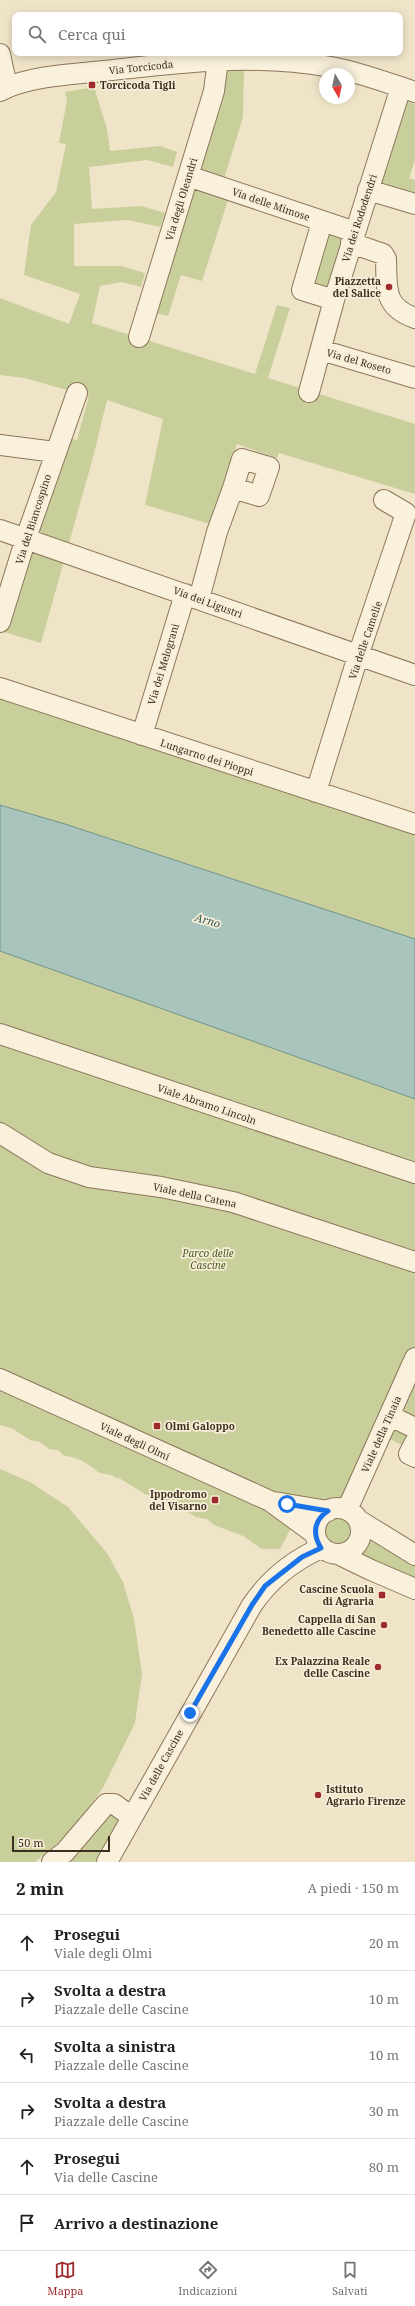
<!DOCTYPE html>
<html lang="it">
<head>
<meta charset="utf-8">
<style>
	:root { --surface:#fff; --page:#f2f2f2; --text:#202124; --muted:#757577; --line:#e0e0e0; --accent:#9e2a2b }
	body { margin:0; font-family:"Noto Serif",serif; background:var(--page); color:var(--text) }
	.compass { position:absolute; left:319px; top:68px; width:36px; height:36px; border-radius:50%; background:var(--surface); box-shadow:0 2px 10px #0003; rotate:171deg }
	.scale { position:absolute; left:12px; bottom:10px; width:98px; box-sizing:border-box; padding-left:4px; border:2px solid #3d2e20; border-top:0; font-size:11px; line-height:14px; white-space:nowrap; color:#3d2e20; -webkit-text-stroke:3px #f7eed8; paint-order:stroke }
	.stop { position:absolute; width:12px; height:12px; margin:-9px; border:3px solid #1a73e8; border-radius:50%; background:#fff }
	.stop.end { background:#1a73e8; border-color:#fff; box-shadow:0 1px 4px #0008 }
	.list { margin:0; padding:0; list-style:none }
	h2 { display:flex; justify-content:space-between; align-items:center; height:52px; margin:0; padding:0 16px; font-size:17px }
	h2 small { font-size:13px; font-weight:400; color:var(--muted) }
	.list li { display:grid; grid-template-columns:26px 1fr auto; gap:12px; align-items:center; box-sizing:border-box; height:56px; padding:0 16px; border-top:1px solid var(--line) }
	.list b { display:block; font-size:15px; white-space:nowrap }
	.list p { margin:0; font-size:13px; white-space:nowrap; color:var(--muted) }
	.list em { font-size:13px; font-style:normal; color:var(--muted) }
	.icon { flex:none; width:22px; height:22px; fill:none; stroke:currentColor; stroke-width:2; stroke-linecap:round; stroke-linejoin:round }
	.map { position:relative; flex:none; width:415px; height:1862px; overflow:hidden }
	.search { position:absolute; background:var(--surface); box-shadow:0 2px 10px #0003; left:12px; right:12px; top:12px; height:44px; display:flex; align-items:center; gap:10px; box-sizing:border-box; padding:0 14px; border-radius:8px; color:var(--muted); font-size:15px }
	.sheet { height:388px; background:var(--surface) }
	nav { display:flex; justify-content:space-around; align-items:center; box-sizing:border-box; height:56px; border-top:1px solid var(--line); background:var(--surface); font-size:11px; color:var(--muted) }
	nav a { display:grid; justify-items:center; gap:2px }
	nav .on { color:var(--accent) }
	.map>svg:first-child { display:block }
	.green { fill:#c9cf9b }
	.water { fill:#a9c4bc; stroke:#6f938a }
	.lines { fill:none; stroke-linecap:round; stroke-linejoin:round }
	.minor-casing { stroke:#8d765c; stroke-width:22 }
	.minor { stroke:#faf1dc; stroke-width:20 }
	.route { stroke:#1a73e8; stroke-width:5 }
	.poi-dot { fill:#9e2a2b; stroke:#f7eed8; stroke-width:1.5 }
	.labels { text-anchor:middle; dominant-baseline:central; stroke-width:3.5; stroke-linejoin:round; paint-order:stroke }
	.street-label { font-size:10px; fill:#3d2e20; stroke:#f7eed8 }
	.poi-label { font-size:10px; font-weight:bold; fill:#3d2e20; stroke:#f7eed8; text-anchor:end }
	.park-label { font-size:10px; font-style:italic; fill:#4d5a26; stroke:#f7eed8 }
	.water-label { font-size:11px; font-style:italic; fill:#2f5d5a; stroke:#f7eed8 }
</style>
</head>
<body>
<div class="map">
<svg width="415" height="1862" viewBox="0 0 415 1862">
	<rect width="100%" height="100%" fill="#f0e4c8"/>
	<path class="green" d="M244 70 243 117 224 179 199 171 226 71Z
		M94 87 107 129 110 151 160 146 177 152 173 167 147 160 89 167 92 209 141 206 165 213 160 227 128 220 74 224V266H121L145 273 141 287 122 282 100 286 92 323 255 374 277 305 290 308 268 378 415 424V494L279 453 277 458 237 444 210 524 145 505 163 419 107 400 94 454 41 643 4 632 65 437 77 440 89 396 24 378 0 375V298L69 324 80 294 24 275 31 225 56 192 66 144 59 143 67 100 65 92Z
		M404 101 415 104V160L409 178 415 180V199L374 187Z
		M192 181 230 194 202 281 181 275 168 316 152 312Z
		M324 226 350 234 332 296 306 288Z
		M0 695 415 831V939L65 824 0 805Z
		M0 951 415 1099V1451L387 1438 343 1500 332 1497C319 1507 305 1525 290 1530L280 1549H262L243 1536 214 1525 207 1519 196 1517 167 1501 145 1494 119 1478H116C108 1472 102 1475 98 1472 89 1464 76 1456 64 1456L58 1450 49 1449 40 1442 30 1440 13 1429 0 1425Z
		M0 1469 30 1482 68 1507 107 1553 123 1582 134 1619 142 1674 135 1723 103 1788 69 1834 35 1862H0Z
		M325 1532a15 15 0 1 1 30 0a15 15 0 1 1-30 0Z
		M368 1536 415 1563V1579L357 1554Z
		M109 1808 123 1816 96 1862H63Z"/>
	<path class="water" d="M0 805 65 824 415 939V1099L0 951Z"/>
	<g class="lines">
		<defs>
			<path id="minor" d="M0 54 7 87
				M0 91C28 76 73 74 104 71 183 62 251 53 331 67 359 72 388 83 415 92
				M188 176 355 232
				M368 190 415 204
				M322 222 302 290 334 300
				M351 243 383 254 386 259C387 288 383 307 415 318
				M139 337 214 91 218 60
				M321 350 415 378
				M309 392 334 300 401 87
				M0 445 55 452
				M0 530 415 675
				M199 599 217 532 233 488 259 496 269 467 242 459 233 488
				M0 622 26 538 77 393
				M0 688 415 824
				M142 735 185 594
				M316 792 358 656 406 513 384 500
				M0 1034 415 1173
				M0 1133 48 1163 89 1177 161 1187 233 1202 415 1262
				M0 1379 270 1501 315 1534
				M390 1416 415 1428
				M415 1442 409 1454 415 1457
				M274 1502 328 1511
				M315 1531a23 23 0 1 1 46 0a23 23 0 1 1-46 0Z
				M347 1510 415 1358
				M360 1521 415 1555
				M340 1555 371 1570 415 1589
				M52 1862 65 1852 106 1804H114L132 1817
				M107 1862 252 1605C269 1580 292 1561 321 1548"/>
		</defs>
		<use href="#minor" class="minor-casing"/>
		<use href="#minor" class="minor"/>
	</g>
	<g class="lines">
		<path class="route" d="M190 1713 252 1605 265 1586 302 1557 321 1548C312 1534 314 1520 328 1511L287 1504"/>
	</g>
	<g class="poi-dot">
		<rect x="88" y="81" width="8" height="8" rx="2"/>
		<circle cx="389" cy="287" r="4"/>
		<rect x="153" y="1422" width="8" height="8" rx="2"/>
		<rect x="211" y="1496" width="8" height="8" rx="2"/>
		<rect x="378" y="1591" width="8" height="8" rx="2"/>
		<circle cx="384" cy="1625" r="4"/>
		<circle cx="378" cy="1667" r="4"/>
		<circle cx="318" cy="1795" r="4"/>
	</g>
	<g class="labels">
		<g class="street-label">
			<text transform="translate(141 67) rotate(-6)">Via Torcicoda</text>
			<text transform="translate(181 199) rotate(-73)">Via degli Oleandri</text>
			<text transform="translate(271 204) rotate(19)">Via delle Mimose</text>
			<text transform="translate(359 218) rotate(-72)">Via dei Rododendri</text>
			<text transform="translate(359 361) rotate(16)">Via del Roseto</text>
			<text transform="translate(33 519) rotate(-72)">Via del Biancospino</text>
			<text transform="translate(208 602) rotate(20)">Via dei Ligustri</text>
			<text transform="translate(365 640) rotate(-71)">Via delle Camelie</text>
			<text transform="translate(163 664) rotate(-73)">Via dei Melograni</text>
			<text transform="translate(207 757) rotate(18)">Lungarno dei Pioppi</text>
			<text transform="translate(207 1104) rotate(19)">Viale Abramo Lincoln</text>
			<text transform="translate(195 1195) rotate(12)">Viale della Catena</text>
			<text transform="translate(381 1434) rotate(-66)">Viale della Tinaia</text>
			<text transform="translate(135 1441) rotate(25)">Viale degli Olmi</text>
			<text transform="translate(161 1765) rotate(-61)">Via delle Cascine</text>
		</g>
		<g class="poi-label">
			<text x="100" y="85" text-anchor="start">Torcicoda Tigli</text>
			<text x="381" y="281">Piazzetta<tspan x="381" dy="12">del Salice</tspan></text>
			<text x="165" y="1426" text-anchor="start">Olmi Galoppo</text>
			<text x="207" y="1494">Ippodromo<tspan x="207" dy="12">del Visarno</tspan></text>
			<text x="374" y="1589">Cascine Scuola<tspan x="374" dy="12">di Agraria</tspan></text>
			<text x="376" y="1619">Cappella di San<tspan x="376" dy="12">Benedetto alle Cascine</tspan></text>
			<text x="370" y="1661">Ex Palazzina Reale<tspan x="370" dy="12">delle Cascine</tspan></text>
			<text x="326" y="1789" text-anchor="start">Istituto<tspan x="326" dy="12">Agrario Firenze</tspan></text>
		</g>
		<g class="park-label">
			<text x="208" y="1253">Parco delle<tspan x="208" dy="12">Cascine</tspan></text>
		</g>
		<g class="water-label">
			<text transform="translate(208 920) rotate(16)">Arno</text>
		</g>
	</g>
</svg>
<svg class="compass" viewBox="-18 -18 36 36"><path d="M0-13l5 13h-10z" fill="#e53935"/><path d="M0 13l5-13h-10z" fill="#757577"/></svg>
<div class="scale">50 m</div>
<div class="stop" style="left:287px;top:1504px"></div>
<div class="stop end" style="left:190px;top:1713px"></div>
<div class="search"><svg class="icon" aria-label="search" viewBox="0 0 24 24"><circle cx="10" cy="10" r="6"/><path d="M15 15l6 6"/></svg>Cerca qui</div>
</div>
<section class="sheet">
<h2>2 min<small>A piedi · 150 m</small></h2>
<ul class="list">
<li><svg class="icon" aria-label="ahead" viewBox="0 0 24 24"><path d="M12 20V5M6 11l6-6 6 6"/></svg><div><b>Prosegui</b><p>Viale degli Olmi</p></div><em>20 m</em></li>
<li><svg class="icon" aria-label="right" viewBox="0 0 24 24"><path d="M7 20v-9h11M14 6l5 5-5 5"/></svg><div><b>Svolta a destra</b><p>Piazzale delle Cascine</p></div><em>10 m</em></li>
<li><svg class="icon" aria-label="left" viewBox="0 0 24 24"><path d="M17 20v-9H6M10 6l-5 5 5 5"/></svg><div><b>Svolta a sinistra</b><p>Piazzale delle Cascine</p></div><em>10 m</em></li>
<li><svg class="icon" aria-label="right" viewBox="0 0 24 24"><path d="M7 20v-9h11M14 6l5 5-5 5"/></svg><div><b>Svolta a destra</b><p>Piazzale delle Cascine</p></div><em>30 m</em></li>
<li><svg class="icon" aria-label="ahead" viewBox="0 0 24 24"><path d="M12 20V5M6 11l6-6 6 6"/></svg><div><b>Prosegui</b><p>Via delle Cascine</p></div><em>80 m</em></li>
<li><svg class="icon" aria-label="arrive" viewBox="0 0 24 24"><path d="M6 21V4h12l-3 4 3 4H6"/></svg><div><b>Arrivo a destinazione</b></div></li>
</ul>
</section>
<nav>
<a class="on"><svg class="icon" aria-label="map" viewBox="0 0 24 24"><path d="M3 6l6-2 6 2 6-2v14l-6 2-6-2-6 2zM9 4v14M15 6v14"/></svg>Mappa</a>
<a><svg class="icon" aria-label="directions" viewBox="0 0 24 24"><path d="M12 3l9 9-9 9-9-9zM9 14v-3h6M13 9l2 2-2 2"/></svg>Indicazioni</a>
<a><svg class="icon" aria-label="saved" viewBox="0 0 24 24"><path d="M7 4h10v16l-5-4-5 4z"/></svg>Salvati</a>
</nav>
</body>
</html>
